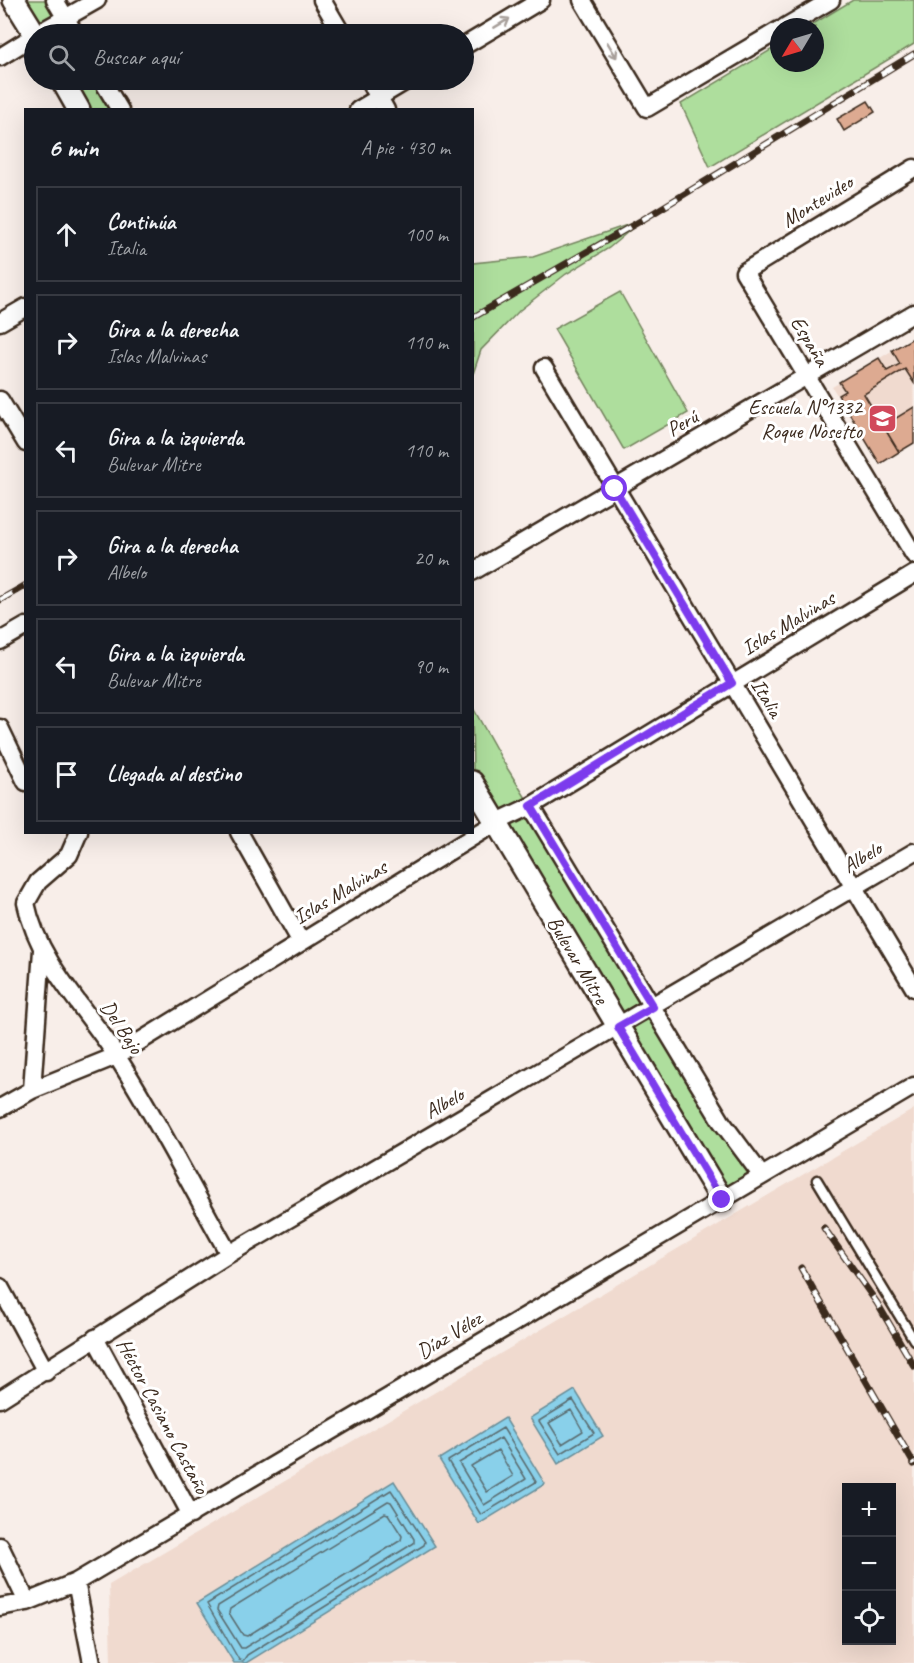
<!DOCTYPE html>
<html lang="es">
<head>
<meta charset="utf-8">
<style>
	:root { --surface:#171b24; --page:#242831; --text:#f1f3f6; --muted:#9ea1a6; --line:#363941 }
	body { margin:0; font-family:Caveat,sans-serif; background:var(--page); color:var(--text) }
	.controls { position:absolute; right:18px; bottom:18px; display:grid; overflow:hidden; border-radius:0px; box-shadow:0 6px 24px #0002 }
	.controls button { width:54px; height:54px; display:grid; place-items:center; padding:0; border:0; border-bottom:2px solid var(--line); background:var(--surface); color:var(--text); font:30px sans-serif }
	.compass { position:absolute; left:770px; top:18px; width:54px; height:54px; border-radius:50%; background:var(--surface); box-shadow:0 6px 24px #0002; rotate:232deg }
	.stop { position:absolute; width:18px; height:18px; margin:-14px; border:4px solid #7c3aed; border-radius:50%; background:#fff }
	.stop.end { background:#7c3aed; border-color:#fff; box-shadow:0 2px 6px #0008 }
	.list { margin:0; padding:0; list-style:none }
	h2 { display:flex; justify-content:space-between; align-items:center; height:78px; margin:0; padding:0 24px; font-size:26px }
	h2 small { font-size:20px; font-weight:400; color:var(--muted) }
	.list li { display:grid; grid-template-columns:39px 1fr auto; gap:18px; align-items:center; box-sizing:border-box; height:96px; margin:0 12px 12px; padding:0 12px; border:2px solid var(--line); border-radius:0px }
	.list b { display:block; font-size:22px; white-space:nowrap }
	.list p { margin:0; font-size:20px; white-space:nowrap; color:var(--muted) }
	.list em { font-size:20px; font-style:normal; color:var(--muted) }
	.icon { flex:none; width:33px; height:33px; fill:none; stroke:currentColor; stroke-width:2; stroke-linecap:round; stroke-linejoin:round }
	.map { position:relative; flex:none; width:914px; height:1663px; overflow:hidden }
	.search { position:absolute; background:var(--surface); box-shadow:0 6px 24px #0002; left:24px; top:24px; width:450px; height:66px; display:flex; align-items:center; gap:15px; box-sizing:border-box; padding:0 21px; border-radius:33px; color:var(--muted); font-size:22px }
	.panel { position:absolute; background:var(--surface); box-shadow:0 6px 24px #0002; left:24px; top:108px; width:450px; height:726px; border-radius:0px }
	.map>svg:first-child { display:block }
	.built { fill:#f0dacf; fill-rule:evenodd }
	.green { fill:#aede9d; stroke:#74845e; stroke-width:1.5 }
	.water { fill:#89d0ea; stroke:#6a8e98; stroke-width:1.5 }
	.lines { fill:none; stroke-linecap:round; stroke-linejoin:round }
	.shore { stroke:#5a6c70; stroke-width:1.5 }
	.building { fill:#ddaa91; stroke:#3b2a1e; stroke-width:1.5 }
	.service-casing { stroke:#3b2a1e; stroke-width:13 }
	.minor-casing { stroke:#3b2a1e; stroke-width:21 }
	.tertiary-casing { stroke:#3b2a1e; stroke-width:26 }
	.service { stroke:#fff; stroke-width:8 }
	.minor { stroke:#fff; stroke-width:16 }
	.tertiary { stroke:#fff; stroke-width:21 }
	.rail-casing { stroke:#3b2a1e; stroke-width:7 }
	.rail { stroke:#fff; stroke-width:4.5; stroke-dasharray:14; stroke-linecap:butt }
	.oneway { stroke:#a79f9a }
	.route { stroke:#7c3aed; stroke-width:8 }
	.labels { text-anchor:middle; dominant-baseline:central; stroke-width:6; stroke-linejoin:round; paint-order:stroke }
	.street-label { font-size:21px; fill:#3b2a1e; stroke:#fff }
	.poi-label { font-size:21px; fill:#3b2a1e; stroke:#fff; text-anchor:end }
</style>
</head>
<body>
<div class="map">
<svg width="914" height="1663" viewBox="0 0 914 1663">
	<rect width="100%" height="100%" fill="#f8eee9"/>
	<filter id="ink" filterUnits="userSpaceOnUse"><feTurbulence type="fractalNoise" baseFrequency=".0167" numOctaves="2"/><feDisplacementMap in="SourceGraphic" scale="12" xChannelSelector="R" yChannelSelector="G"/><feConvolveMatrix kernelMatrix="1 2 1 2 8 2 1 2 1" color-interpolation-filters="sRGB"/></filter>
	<g filter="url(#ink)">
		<path class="built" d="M913 338 914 443 880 464 832 387Z
			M914 1109V1663H111L109 1585ZM846 1488H892V1640H846Z"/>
		<path class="green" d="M14 0H55L75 34H35Z
			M853 0H914V44L710 167 681 104 779 45V63H815V27H808Z
			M62 80H102L120 109H79Z
			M642 220 609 248 566 274 520 310 481 350 473 374V263L533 257Z
			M620 292 688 413 624 450 554 329Z
			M472 706 504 763 762 1176 722 1200 473 782Z"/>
		<path class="water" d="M575 1390 603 1436 558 1464 530 1418Z
			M505 1418 545 1484 479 1524 439 1459Z
			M394 1481 435 1546 246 1663H234L197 1603Z"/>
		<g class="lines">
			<path class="shore" d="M573 1400 594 1433 560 1454 539 1421Z
				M571 1410 583 1431 562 1444 549 1423Z
				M503 1428 536 1482 481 1515 448 1461Z
				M501 1438 526 1479 484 1505 459 1463Z
				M498 1450 513 1476 487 1492 471 1466Z
				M391 1490 425 1542 424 1545 247 1655 243 1661 239 1660 207 1604Z
				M388 1501 391 1502 414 1539V1543L244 1648H241L217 1610 218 1606Z
				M385 1513 388 1514 402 1536 401 1540 247 1636 243 1635 229 1613 230 1609Z"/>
		</g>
		<path class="building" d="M868 101 875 112 844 131 837 119Z
			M913 338 914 383 905 369 864 394 899 452 880 464 838 395 845 391 839 382 879 358 887 371 900 364 892 350Z
			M914 407V443L899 452 883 426Z"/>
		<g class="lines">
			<defs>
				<path id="service" d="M817 1180 914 1340"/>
				<path id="minor" d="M55 0 75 34
					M322 0 342 34
					M582 0 647 108 779 30
					M785 27 831 0
					M37 34 97 0
					M464 46 541 0
					M0 57 34 36
					M102 80 120 110
					M369 80 386 110
					M358 110 408 80
					M914 168 744 272 914 555
					M0 322 26 307
					M544 368 914 988
					M0 400 26 443
					M472 572 914 313
					M0 641 26 626
					M0 728 26 782
					M531 806 721 1121 762 1176
					M79 832 69 855 38 882 26 903C38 962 84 1006 116 1055 157 1119 192 1188 229 1254
					M239 832 301 942
					M32 1090 42 950
					M0 1108 32 1090 116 1056 497 822 531 806 914 574
					M0 1287 46 1372
					M95 1338 191 1515
					M0 1399 229 1254 914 852
					M0 1546 27 1602
					M76 1582 92 1663
					M0 1607 27 1602 76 1582 914 1086"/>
				<path id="tertiary" d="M14 0 35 34
					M62 80 79 110
					M472 782 722 1200"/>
			</defs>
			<use href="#service" class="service-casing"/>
			<use href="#minor" class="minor-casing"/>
			<use href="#tertiary" class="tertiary-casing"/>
			<use href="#service" class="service"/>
			<use href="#minor" class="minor"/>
			<use href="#tertiary" class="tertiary"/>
			<defs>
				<path id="rail" d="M472 318 642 220 914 54
					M0 600 26 585
					M824 1228 877 1303 914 1366
					M801 1268 914 1464"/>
			</defs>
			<use href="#rail" class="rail-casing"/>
			<use href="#rail" class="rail"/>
		</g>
		<defs><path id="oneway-shaft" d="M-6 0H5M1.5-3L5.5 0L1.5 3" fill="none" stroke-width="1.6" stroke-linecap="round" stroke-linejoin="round" transform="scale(1.5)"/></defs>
		<g class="oneway">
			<use href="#oneway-shaft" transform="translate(502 23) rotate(-31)"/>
			<use href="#oneway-shaft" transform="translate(612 50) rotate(59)"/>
		</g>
	</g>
	<g class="lines" filter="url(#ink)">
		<path class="route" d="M615 489 732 683 531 806 653 1007 618 1027 722 1200"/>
	</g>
	<defs>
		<symbol id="school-square" viewBox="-11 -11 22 22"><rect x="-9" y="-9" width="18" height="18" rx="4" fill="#d1495b" stroke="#fff"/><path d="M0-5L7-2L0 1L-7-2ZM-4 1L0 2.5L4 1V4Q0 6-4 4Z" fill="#fff"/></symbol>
	</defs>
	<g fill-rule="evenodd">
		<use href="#school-square" x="866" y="402" width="33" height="33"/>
	</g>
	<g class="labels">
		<g class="street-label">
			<text transform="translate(817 201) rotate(-32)">Montevideo</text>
			<text transform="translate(810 341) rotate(59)">España</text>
			<text transform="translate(682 423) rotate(-30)">Perú</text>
			<text transform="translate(788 623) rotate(-31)">Islas Malvinas</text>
			<text transform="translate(767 698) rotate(59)">Italia</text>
			<text transform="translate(862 857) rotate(-31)">Albelo</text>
			<text transform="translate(340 892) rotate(-31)">Islas Malvinas</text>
			<text transform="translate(578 960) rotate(59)">Bulevar Mitre</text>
			<text transform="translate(122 1027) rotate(56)">Del Bajo</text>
			<text transform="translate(444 1103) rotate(-30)">Albelo</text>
			<text transform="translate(449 1335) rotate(-31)">Díaz Vélez</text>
			<text transform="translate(163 1416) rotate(62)">Héctor Casiano Castaño</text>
		</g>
		<g class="poi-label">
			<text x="862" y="407">Escuela N°1332<tspan x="862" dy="24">Roque Nosetto</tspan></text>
		</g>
	</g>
</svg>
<div class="controls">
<button>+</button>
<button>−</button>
<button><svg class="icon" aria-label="locate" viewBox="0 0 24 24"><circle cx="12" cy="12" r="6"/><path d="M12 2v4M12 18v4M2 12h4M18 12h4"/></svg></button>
</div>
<svg class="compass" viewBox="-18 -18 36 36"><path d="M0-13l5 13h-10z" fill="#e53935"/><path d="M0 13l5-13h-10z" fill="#9ea1a6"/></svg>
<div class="stop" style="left:615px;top:489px"></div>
<div class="stop end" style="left:722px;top:1200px"></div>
<div class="search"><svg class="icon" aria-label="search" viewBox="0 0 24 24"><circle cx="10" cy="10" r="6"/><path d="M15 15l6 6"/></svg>Buscar aquí</div>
<section class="panel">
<h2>6 min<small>A pie · 430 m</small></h2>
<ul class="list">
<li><svg class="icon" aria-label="ahead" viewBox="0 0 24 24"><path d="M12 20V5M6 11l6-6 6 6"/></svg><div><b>Continúa</b><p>Italia</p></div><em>100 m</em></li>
<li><svg class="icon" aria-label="right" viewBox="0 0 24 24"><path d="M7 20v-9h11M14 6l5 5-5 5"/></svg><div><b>Gira a la derecha</b><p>Islas Malvinas</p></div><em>110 m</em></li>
<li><svg class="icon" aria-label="left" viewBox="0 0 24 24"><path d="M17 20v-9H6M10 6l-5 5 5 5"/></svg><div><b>Gira a la izquierda</b><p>Bulevar Mitre</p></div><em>110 m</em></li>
<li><svg class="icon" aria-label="right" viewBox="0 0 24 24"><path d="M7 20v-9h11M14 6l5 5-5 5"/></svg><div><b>Gira a la derecha</b><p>Albelo</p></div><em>20 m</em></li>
<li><svg class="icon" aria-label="left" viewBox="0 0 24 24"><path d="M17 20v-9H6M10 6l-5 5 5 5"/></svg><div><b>Gira a la izquierda</b><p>Bulevar Mitre</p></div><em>90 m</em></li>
<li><svg class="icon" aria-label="arrive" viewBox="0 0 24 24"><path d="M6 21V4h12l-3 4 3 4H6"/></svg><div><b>Llegada al destino</b></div></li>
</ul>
</section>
</div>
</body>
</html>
